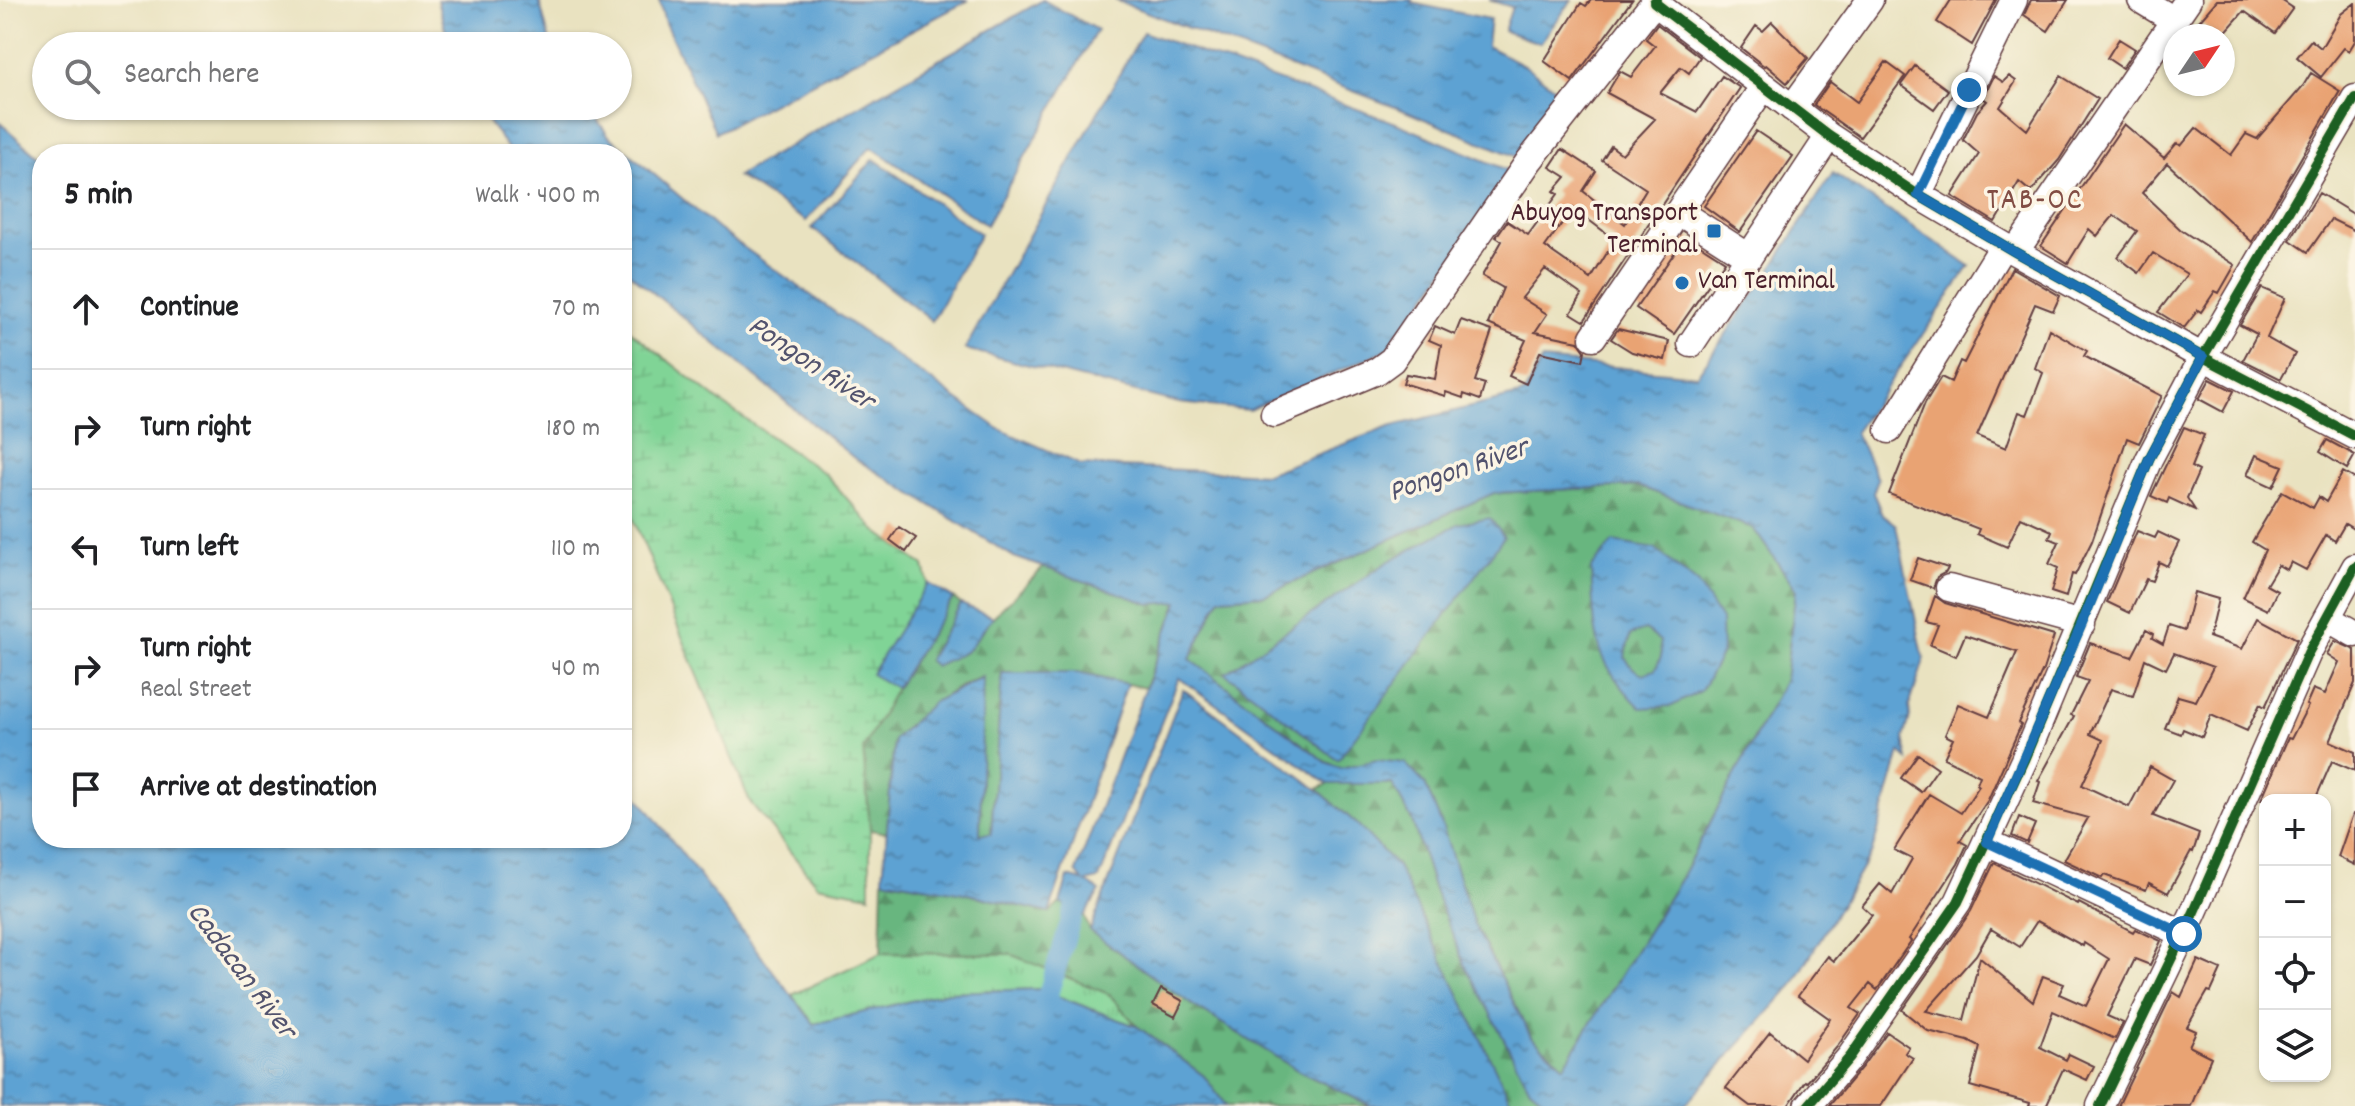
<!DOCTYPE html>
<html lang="en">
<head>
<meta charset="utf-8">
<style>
	:root { --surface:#fff; --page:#f2f2f2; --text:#202124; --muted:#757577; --line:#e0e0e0 }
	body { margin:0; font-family:Dekko,sans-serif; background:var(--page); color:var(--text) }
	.controls { position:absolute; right:24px; bottom:24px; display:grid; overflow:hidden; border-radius:16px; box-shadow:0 2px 6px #0004 }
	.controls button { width:72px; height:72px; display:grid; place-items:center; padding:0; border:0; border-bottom:2px solid var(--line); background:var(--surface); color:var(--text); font:40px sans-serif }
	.compass { position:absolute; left:2163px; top:24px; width:72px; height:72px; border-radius:50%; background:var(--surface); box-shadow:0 2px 6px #0004; rotate:55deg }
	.stop { position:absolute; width:24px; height:24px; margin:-18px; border:6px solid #1f6fb2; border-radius:50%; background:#fff }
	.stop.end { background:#1f6fb2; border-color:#fff; box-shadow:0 2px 8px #0008 }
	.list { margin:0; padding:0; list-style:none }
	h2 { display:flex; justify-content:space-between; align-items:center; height:104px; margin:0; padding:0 32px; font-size:34px }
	h2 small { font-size:26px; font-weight:400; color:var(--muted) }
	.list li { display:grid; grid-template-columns:52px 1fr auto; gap:24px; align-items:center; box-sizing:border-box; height:120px; padding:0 32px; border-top:2px solid var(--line) }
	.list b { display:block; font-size:30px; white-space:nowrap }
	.list p { margin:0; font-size:26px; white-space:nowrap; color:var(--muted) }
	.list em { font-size:26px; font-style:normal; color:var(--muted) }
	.icon { flex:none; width:44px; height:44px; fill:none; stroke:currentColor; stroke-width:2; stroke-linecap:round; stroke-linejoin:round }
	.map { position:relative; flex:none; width:2355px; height:1106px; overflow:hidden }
	.search { position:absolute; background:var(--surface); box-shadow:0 2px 6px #0004; left:32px; top:32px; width:600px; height:88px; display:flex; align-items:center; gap:20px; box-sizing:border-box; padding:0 28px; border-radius:44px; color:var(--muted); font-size:30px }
	.panel { position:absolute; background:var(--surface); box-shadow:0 2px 6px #0004; left:32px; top:144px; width:600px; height:704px; border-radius:32px }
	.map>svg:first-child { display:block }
	.grass { fill:url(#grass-tufts); stroke:#657a60; stroke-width:2 }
	.forest { fill:url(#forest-firs); stroke:#596a55; stroke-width:2 }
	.wetland { fill:url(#wetland-marsh); stroke:#657a60; stroke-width:2 }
	.water { fill:url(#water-ripples); stroke:#54607f; stroke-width:2; fill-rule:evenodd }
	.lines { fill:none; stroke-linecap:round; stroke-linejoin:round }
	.canal { stroke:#5da2d3; stroke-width:20 }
	.building { fill:#e9a373; fill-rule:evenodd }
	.minor-casing { stroke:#623c41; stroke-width:29 }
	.minor { stroke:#fff; stroke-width:26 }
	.cycleway-casing { stroke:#fcf5e5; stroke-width:15 }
	.cycleway { stroke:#1b5e20; stroke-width:10 }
	.route { stroke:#1f6fb2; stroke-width:10 }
	.poi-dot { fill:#1f6fb2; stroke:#fcf5e5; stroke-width:3 }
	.labels { text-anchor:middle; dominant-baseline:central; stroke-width:7; stroke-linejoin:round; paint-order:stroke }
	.poi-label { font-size:28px; fill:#4a1f2b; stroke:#fcf5e5; text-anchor:end }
	.neighbourhood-label { font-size:30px; letter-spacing:2px; fill:#824d44; stroke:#fcf5e5 }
	.water-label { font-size:30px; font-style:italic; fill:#52536e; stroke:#fcf5e5 }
</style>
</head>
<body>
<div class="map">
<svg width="2355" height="1106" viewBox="0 0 2355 1106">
	<defs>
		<pattern id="grass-tufts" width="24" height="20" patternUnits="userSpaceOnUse" patternTransform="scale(2)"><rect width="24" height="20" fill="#80d496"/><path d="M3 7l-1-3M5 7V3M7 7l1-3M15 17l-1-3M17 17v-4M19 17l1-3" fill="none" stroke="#70b681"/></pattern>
		<pattern id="forest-firs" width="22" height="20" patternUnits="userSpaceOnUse" patternTransform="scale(2)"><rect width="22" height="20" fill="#68b67f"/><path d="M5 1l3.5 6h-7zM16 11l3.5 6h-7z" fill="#589368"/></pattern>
		<pattern id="wetland-marsh" width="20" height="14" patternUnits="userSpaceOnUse" patternTransform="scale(2)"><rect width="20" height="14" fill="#80d496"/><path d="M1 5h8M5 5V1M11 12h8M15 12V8" fill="none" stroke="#70b681"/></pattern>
		<pattern id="water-ripples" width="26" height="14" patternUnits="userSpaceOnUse" patternTransform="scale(2)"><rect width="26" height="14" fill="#5da2d3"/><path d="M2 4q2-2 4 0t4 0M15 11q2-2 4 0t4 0" fill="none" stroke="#4f83ab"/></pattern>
	</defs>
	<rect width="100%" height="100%" fill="#fcf5e5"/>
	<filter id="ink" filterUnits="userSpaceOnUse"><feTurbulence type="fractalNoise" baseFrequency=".0125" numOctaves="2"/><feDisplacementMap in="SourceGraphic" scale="16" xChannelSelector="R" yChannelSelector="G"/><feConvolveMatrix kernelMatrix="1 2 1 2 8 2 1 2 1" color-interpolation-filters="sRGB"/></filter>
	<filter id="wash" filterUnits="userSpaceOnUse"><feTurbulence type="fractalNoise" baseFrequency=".006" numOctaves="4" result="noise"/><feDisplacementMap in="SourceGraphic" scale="32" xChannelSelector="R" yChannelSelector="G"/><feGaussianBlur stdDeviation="1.8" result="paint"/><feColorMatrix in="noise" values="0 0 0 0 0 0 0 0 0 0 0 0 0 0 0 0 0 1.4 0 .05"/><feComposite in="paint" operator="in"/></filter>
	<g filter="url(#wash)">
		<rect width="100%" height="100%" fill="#e9e2c0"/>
		<path class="grass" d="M881 953 1010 954 1109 994 1138 1027 1039 989 948 992 814 1024 792 995Z"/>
		<path class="forest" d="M1638 486 1753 528 1796 589 1785 680 1681 878 1564 1066 1531 1037 1474 924 1442 825 1425 784 1352 765 1341 768 1326 762 1189 659 1220 598 1265 595 1494 493Z
			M1044 567 1150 604 1178 601 1145 688 1078 673H1002L991 834 980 835 982 677C946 690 921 713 894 739L887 833 870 830 863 749 896 688 953 598 961 604 928 660 967 651 993 617Z
			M1328 784H1392L1412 820 1434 890 1544 1099 1533 1106H1502L1511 1101 1358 825 1317 789Z
			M883 879 964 893 1049 913 1060 903 1084 916 1090 931 1191 1004 1299 1071 1371 1106H1226L1204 1076 1138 1027 1109 994 1010 954 881 953Z"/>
		<path class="wetland" d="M622 324 719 401 825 474 875 530 924 566 928 583 872 674 896 688 863 749 870 830V895L817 885 750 802 626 501 622 487Z"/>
		<path class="water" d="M437 0H539L551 46H450Z
			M659 0H969L716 133 665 23Z
			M1043 0 1097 30 986 225 871 147 806 221 737 176Z
			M1115 0H1412L1411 3 1490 19 1487 46 1524 65 1565 96 1522 159 1395 107Z
			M1489 0H1572L1540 43 1504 31 1512 7Z
			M1143 32 1396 123 1512 172 1391 348 1249 410 1179 403 965 349Z
			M476 106H588L608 135 718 229 999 429 1081 465 1266 474 1389 427 1524 394 1542 360 1697 375 1770 271 1833 173 1970 266 1855 432 1878 479 1873 493 1882 514 1896 525 1924 660 1909 707 1910 717 1904 738 1908 760 1900 752 1872 852 1793 985 1684 1106H1533L1543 1099 1529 1087 1465 965 1434 890 1412 820 1392 784H1328L1179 678 1099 879 1086 882 1100 891 1084 916 1060 903 1068 877 1083 881 1076 872 1178 602 1150 604 1014 557 854 458 622 267V154H512ZM1638 486 1753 528 1796 589 1785 680 1681 878 1564 1066 1531 1037 1474 924 1442 825 1425 784 1405 763 1377 760 1341 768 1326 762 1190 659 1220 598 1265 595 1494 493Z
			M0 123 42 160V838H622V776L814 1024 948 992 1039 989 1138 1027 1204 1076 1226 1106H0Z
			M874 159 980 234 932 321 812 228Z
			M1490 518 1504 537 1338 760 1225 673 1389 561 1458 524Z
			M1613 542 1655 549 1698 584 1721 620 1722 653 1701 691 1672 706 1641 708C1591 658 1595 635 1591 568ZM1645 630 1660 641 1661 657 1655 670 1643 674 1634 669 1625 658 1630 635Z
			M928 583 953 598 896 688 871 674Z
			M961 604 993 617 967 651 935 666 928 660Z
			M1002 673H1078L1127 684 1049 913 964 893 883 879 894 739 933 702 983 677 980 834H991Z
			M1183 689 1317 789 1358 825 1397 866 1511 1101 1502 1106H1371L1299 1071 1191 1004 1090 931Z"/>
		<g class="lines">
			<path class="canal" d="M1041 1017 1074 910"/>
		</g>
		<g id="blocks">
			<path class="building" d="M1591 0H1632L1572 81 1544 61 1581 3 1586 6Z
				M1951 0H1996L1972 45 1937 22Z
				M2031 0H2068L2048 31 2024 15Z
				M2217 0H2281L2293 8 2275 33 2244 11 2222 36H2216L2199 21Z
				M2355 3V41L2349 51 2344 48 2321 77 2297 57 2311 40 2321 48 2341 14Z
				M1772 22 1808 58 1787 83 1766 65 1764 66 1741 48 1756 26 1763 31Z
				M1657 24 1700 57 1689 73 1681 67 1660 93 1697 112 1722 76 1740 88 1584 321 1571 313 1582 295 1545 269 1522 298 1547 314 1535 332 1578 341 1585 351 1583 361 1540 352 1526 384 1509 376 1526 340 1488 324 1503 288 1482 276 1502 241 1496 237 1507 221 1528 235 1558 194 1554 191 1566 177 1550 167 1562 149 1596 171 1583 191 1625 224 1646 189 1602 160 1611 146 1622 154 1655 119 1607 93 1620 71 1631 77 1655 46 1646 39ZM1573 208 1615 240 1591 279 1545 247Z
				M2119 39 2135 49 2122 68 2107 58Z
				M1886 62 1905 76 1860 137 1814 105 1830 82 1857 102Z
				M1915 66 1948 90 1934 109 1901 85Z
				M2311 73 2340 91 2252 242 2167 163 2142 193 2181 230 2235 265 2219 293 2215 291 2201 312 2198 310 2184 328 2158 312 2187 274 2153 253 2139 273 2118 257 2137 231 2114 215 2097 236 2089 229 2068 263 2041 246 2124 124 2164 158 2177 143 2181 146 2196 128 2231 155 2246 134 2257 139 2303 86Z
				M1994 76 2003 82 2009 76 2016 81 2000 107 2027 130 2061 76 2098 99 2059 160 2031 192 2019 182 1995 222 1952 196 1979 154 1963 140 1977 112 1987 101 1983 98Z
				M1756 131 1793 156 1740 232 1704 206Z
				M2319 193 2355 215V231L2331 219 2308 252 2290 240Z
				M1686 236 1725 261 1674 334 1636 308Z
				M2012 268 2060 296 2053 311 2035 304 1977 436 2006 448 2019 412 2027 415 2043 373 2035 368 2049 329 2087 351 2084 356 2162 396 2139 443 2127 438 2092 541 2075 575 2072 574 2066 597 2051 592 2058 568 2049 564 2059 542 2049 538 2052 531 2021 517 2007 547 1977 534 1979 529 1889 494 1925 403 1941 377 1951 382 1960 361 1964 363Z
				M2262 288 2285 298 2267 338 2295 354 2281 379 2243 360 2257 334 2240 325Z
				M1461 320 1492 331 1475 381 1485 384 1480 400 1464 394 1463 398 1446 392 1445 396 1403 383 1406 374 1435 379 1441 345 1429 340 1435 326 1455 335Z
				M1618 329 1669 341 1665 360 1632 352 1611 339Z
				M2210 379 2234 391 2223 412 2199 399Z
				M2184 427 2204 435 2191 467 2199 471 2187 498 2195 510 2169 498 2167 503 2151 496Z
				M2327 440 2355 455 2347 469 2320 452Z
				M2256 455 2283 466 2273 487 2247 475Z
				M2343 472 2355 479V530L2345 524 2335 541 2326 535 2306 570 2291 562 2287 570 2278 565 2266 585 2277 591 2268 610 2243 598 2265 550 2252 542 2282 491 2313 508 2319 497 2326 502Z
				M899 527 916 538 906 552 890 540Z
				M2137 531 2155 538 2158 532 2179 542 2167 566 2159 562 2152 581 2146 579 2130 613 2107 602Z
				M1918 558 1948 568 1946 572 1937 577 1933 588 1910 580Z
				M2194 592 2218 599 2209 637 2242 649 2258 618 2297 639 2265 707 2260 704 2247 731 2211 715 2202 737 2183 729 2181 734 2165 728 2178 696 2196 701 2213 667 2174 653 2166 669 2145 659 2133 696 2111 689 2090 734 2103 740 2082 785 2129 807 2150 767 2173 780 2153 816 2199 834 2193 852 2191 851 2168 893 2149 883 2146 890 2104 875 2102 878 2064 860 2088 818 2033 803 2040 782 2038 781 2074 716 2071 715 2088 681 2076 677 2090 643 2132 657 2146 630 2153 634 2152 638 2163 644 2169 626 2184 631Z
				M1935 596 1945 603 2054 636 2043 670 2018 723 2021 725 1988 800 1960 841 1967 845 1958 864 1909 939 1911 941 1877 990 1870 984 1851 1008 1860 1014 1837 1047 1807 1082 1805 1081 1788 1106H1750L1726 1088 1770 1032 1803 1059 1830 1019 1798 996 1828 956 1834 961 1872 915 1862 906 1880 884 1892 894 1912 859 1894 850 1929 794 1961 813 1979 786 1977 784 1980 776 1944 758 1953 739 1945 735 1958 704 1989 717 2017 652 1965 635 1956 656 1930 645 1938 625 1926 622Z
				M2335 641 2355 650V683L2330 741 2355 752V771L2332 761 2315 800H2261L2288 738 2291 739 2308 706 2306 705 2313 689 2325 694 2339 662 2327 654Z
				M1918 754 1938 768 1921 792 1901 778Z
				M2353 814H2355V865L2338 857Z
				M2019 817 2035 824 2027 843 2012 836Z
				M1994 863 2078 905 2079 903 2133 932 2135 929 2161 941 2150 965 2135 959 2107 1016 2123 1023 2115 1039 2053 1011 2040 1047 2066 1060 2069 1054 2094 1066 2087 1080 2063 1069 2046 1106H2029L2030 1103 1970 1086 1980 1047 1968 1041 1928 1031 1902 1010 1971 911ZM2037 921 2083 946 2084 943 2109 959 2086 1006 2059 994 2064 984 2043 976 2033 1001 1980 958 1964 1020 1926 1011 1976 955 1991 929 2020 947Z
				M2198 960 2221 970 2211 992 2208 991 2187 1027 2196 1031 2189 1046 2211 1057 2191 1106H2118L2173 992 2181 997Z
				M1161 989 1183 1001 1175 1017 1153 1005Z
				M1887 1032 1909 1047 1905 1053 1913 1058 1881 1106H1829L1862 1067Z"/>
		</g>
	</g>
	<g filter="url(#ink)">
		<use href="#blocks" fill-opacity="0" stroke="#623c41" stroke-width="2"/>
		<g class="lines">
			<defs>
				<path id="minor" d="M2141 0 2174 20
					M1654 2 1829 136 1918 195 2015 252 2203 357 2355 436
					M1792 108 1870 0
					M1918 195 2014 0
					M1679 212 1749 257
					M2015 252 2188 0
					M1593 337 1764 86
					M1691 344 1829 136
					M1274 414 1377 371 1392 360 1529 161 1656 0
					M1889 430 2003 246
					M1949 588 2082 624
					M2327 618 2355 634
					M1987 842 2184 934
					M1808 1106 1850 1057 1958 902 2024 760 2149 459 2203 357 2355 98
					M2100 1106 2193 914 2308 653 2355 567"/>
			</defs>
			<use href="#minor" class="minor-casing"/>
			<use href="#minor" class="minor"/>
			<defs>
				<path id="cycleway" d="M1656 0 1654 2 1829 136 1918 195 2015 252 2203 357 2355 436
					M1808 1106 1850 1057 1958 902 2024 760 2149 459 2203 357 2355 98
					M2100 1106 2193 914 2308 653 2355 567"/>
			</defs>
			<use href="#cycleway" class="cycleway-casing"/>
			<use href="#cycleway" class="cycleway"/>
		</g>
	</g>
	<g class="lines" filter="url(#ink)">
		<path class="route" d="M1969 90 1918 195 2015 252 2203 357 2149 459 2082 624 1987 842 2184 934"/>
	</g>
	<g class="poi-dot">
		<rect x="1706" y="223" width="16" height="16" rx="4"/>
		<circle cx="1682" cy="283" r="8"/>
	</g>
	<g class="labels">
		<g class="poi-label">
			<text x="1698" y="215">Abuyog Transport<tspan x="1698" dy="32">Terminal</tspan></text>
			<text x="1698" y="283" text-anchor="start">Van Terminal</text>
		</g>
		<g class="neighbourhood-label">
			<text x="2035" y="202">TAB-OC</text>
		</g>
		<g class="water-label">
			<text transform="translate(810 365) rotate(34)">Pongon River</text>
			<text transform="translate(1459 472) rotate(-19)">Pongon River</text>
			<text transform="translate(240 972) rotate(53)">Cadacan River</text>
		</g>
	</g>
</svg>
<div class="controls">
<button>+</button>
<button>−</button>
<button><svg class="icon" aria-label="locate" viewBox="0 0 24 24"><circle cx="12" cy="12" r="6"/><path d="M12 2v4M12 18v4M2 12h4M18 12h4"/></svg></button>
<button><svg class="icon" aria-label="layers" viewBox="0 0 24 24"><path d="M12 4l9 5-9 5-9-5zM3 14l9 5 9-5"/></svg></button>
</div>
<svg class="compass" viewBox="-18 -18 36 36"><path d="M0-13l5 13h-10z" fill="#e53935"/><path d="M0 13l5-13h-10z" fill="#757577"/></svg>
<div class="stop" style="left:2184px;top:934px"></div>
<div class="stop end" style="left:1969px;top:90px"></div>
<div class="search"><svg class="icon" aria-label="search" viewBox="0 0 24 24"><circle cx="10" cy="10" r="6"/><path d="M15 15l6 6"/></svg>Search here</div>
<section class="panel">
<h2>5 min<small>Walk · 400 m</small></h2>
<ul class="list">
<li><svg class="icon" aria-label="ahead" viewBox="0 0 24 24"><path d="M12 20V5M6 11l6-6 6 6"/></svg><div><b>Continue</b></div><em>70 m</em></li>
<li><svg class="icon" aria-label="right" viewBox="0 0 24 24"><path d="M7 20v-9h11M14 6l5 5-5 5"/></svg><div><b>Turn right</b></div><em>180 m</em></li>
<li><svg class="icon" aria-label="left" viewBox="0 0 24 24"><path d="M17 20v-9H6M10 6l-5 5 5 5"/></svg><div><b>Turn left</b></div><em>110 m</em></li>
<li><svg class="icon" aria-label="right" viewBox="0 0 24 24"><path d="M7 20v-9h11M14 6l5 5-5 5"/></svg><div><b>Turn right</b><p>Real Street</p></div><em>40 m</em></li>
<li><svg class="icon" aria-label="arrive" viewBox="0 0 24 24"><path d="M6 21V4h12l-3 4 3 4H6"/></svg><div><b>Arrive at destination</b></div></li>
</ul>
</section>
</div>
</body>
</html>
